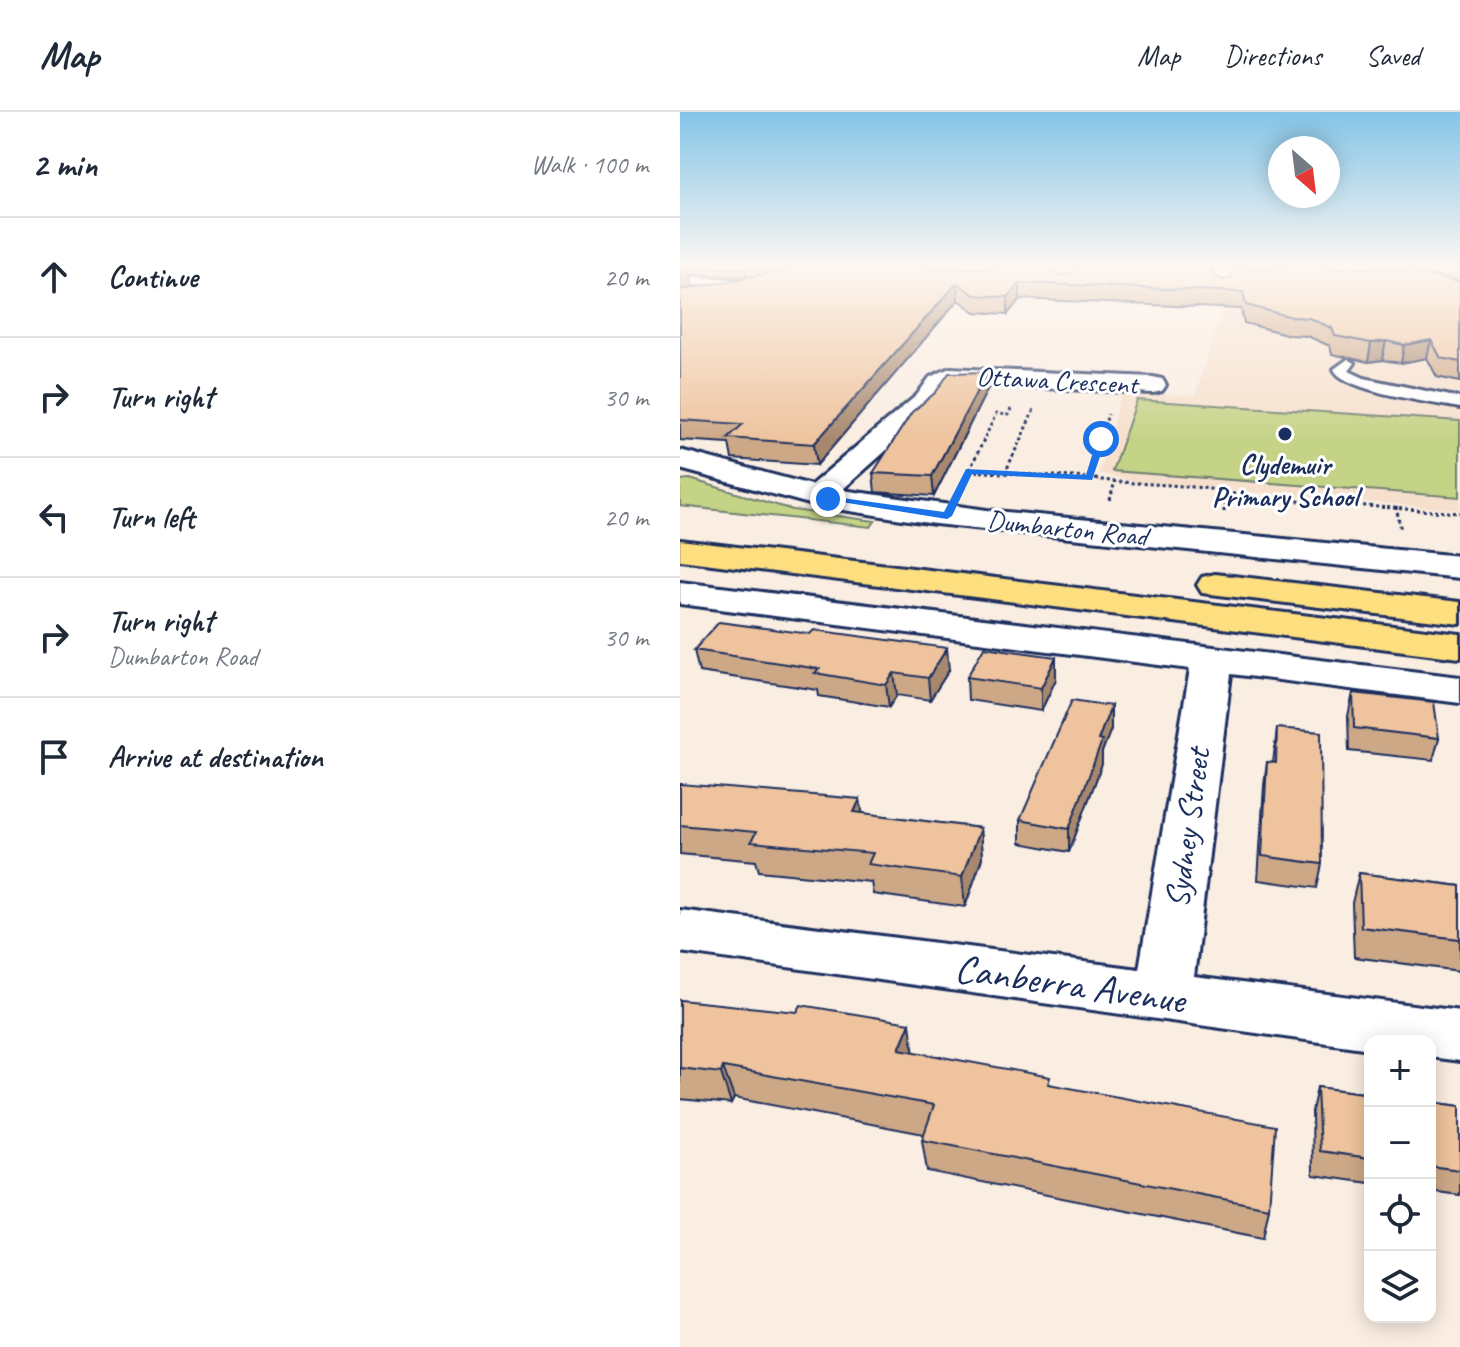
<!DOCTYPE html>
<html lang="en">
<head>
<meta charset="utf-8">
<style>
	:root { --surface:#fff; --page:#f6f6f7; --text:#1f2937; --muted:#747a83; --line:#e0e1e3 }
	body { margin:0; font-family:Caveat,sans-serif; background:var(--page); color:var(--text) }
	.controls { position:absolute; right:24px; bottom:24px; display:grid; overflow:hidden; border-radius:16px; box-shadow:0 4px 20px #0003 }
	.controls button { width:72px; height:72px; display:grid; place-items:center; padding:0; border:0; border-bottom:2px solid var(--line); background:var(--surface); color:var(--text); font:40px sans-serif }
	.compass { position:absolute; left:588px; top:24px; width:72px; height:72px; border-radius:50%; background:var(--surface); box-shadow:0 4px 20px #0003; rotate:152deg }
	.stop { position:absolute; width:24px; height:24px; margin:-18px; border:6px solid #1a73e8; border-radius:50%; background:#fff }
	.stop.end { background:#1a73e8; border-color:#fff; box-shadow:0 2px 8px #0008 }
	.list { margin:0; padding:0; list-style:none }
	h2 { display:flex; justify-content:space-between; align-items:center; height:104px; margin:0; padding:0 32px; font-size:34px }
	h2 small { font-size:26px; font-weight:400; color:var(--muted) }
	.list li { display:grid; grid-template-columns:52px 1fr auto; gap:24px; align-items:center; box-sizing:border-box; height:120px; padding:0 32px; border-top:2px solid var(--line) }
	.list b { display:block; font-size:30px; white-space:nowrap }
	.list p { margin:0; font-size:26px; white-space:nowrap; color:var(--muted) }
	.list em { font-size:26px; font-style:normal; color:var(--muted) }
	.icon { flex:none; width:44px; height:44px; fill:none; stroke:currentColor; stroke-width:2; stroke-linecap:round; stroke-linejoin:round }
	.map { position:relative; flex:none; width:780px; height:1235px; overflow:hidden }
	header { display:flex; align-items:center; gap:48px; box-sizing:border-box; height:112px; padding:0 40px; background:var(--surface); border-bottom:2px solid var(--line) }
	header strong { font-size:38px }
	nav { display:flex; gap:44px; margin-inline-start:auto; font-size:28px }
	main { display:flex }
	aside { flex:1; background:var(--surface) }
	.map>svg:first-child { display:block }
	.built { fill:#f6e0cd }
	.green { fill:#c5d387; stroke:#708172; stroke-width:2 }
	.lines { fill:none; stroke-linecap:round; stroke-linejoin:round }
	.lane-casing { stroke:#1b2f5e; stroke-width:6 }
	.street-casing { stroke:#1b2f5e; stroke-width:6 }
	.primary-casing { stroke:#1b2f5e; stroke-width:6 }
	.path { stroke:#1b2f5e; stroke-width:3; stroke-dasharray:3 3; stroke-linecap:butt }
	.lane { fill:#fff; fill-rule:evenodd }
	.street { fill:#fff; fill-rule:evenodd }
	.primary { fill:#fedf80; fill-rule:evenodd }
	.wall { fill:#cda887; stroke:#1b2f5e; stroke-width:2 }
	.shaded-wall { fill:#a7886e; stroke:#1b2f5e; stroke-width:2 }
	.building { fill:#eec39d; stroke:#1b2f5e; stroke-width:2 }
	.route { fill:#1a73e8 }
	.poi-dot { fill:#1b2f5e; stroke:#fff; stroke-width:3 }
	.labels { text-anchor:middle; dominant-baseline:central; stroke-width:6; stroke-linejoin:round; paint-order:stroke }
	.far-street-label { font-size:28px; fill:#1b2f5e; stroke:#fff }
	.far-poi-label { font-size:28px; font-weight:bold; fill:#1b2f5e; stroke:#fff }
	.street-label { font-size:34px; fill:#1b2f5e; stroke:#fff }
	.near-street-label { font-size:40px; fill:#1b2f5e; stroke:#fff }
</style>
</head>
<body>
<header>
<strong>Map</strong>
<nav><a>Map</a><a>Directions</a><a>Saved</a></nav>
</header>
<main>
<aside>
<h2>2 min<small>Walk · 100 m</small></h2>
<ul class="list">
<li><svg class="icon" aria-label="ahead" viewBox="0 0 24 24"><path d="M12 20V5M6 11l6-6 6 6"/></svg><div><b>Continue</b></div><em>20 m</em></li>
<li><svg class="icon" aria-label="right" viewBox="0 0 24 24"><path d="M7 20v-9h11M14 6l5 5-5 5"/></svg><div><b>Turn right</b></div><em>30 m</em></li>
<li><svg class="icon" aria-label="left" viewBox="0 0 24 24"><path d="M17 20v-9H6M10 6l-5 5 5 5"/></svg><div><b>Turn left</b></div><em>20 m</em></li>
<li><svg class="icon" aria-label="right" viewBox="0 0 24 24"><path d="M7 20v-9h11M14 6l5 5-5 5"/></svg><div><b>Turn right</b><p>Dumbarton Road</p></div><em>30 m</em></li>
<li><svg class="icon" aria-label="arrive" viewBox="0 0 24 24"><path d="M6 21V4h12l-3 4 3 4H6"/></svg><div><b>Arrive at destination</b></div></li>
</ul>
</aside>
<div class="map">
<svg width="780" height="1235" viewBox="0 0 780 1235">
	<rect width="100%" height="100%" fill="#faede2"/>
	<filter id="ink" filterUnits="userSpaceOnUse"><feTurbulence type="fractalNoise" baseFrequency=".0125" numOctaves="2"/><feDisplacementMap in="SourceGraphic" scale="16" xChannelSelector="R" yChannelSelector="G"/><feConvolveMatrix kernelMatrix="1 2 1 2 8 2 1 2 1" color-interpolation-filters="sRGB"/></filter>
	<g filter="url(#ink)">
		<path class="built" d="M549 180 780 190V398L454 370 419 361 441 281 515 283Z"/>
		<path class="green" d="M457 288 780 309V385L432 359Z
			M10 367 113 398 195 409 191 415 0 394V368Z"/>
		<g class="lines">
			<defs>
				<path id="lane" d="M0 164 70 168 76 172 70 176 0 172Z
					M668 247 675 251 669 259 684 266 780 286V296C755 291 662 279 654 257Z"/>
				<path id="street" d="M378 156H398L390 176H376L373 172Z
					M535 156H555L549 180 542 182 532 176Z
					M270 256 473 265 482 267 486 273 482 279 473 281 275 272 268 275 255 295 162 378 307 398 780 444V466L255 412 137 394 0 357V338L131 373 237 283 250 265Z
					M0 470 780 565V591L551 562 514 865 780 899V949L750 945V929H690V937L0 840V798L459 857 510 557 0 492Z"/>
				<path id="primary" d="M0 428 780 522V546L0 448Z
					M535 462 780 490V512L522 481 517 473 522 465Z"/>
			</defs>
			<use href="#lane" class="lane-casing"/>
			<use href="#street" class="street-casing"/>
			<use href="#primary" class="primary-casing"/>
			<path class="path" d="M289 359 409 366 428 302
				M325 361 354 298
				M409 366C460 375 515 369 564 385L780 401
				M282 374 316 302 328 303 331 297
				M544 379V402
				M430 388 435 369
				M716 395 721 418"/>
			<use href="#lane" class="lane"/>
			<use href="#street" class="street"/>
			<use href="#primary" class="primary"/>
		</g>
		<path class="wall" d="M0 156H113L67 165 9 162 12 176 119 156H376L374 161 376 163 392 162 394 156H533L532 162 542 168 780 170V270L757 265 747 246 721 251 702 248 688 250 652 242 650 234 627 224 610 223 564 211 561 197 340 187 328 202 295 200 278 188 137 353 52 347 49 331 0 328Z
			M718 156H780V169Z
			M308 276 254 384 195 380 193 361Z
			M14 538 269 558 250 588 217 583 209 595 139 584 138 578 19 560Z
			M287 565 376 567 361 599 288 588Z
			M673 581 759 626 753 648 669 639 668 604Z
			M431 594V617L422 640V652L389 740 340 731V708Z
			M597 616 642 752 637 776 578 768 584 673 587 650 593 651Z
			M0 672 182 701 300 716 302 746 285 795 193 782 191 770 79 759 76 749 0 742Z
			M679 761 780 774V859L674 845 672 791Z
			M0 888 234 940 370 972 589 1096 583 1126 247 1059 242 1028 244 1022 54 986 51 992 0 987Z
			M637 975 690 982V1071L633 1063 632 999Z
			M750 990 780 994V1083L750 1079Z"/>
		<path class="shaded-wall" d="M65 156H113L67 165Z
			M8 159 12 176 0 179V161Z
			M277 171 278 188 137 353 134 332Z
			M340 171V187L328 202V185Z
			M751 228 747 246 721 251 724 233Z
			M706 229 702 248 688 250 691 231Z
			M307 260 308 276 254 384 252 364Z
			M267 536 269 558 250 588 248 566Z
			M376 545V567L361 599V576Z
			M214 561 217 583 209 595 206 573Z
			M431 594V617L422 640V652L389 740V717L418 628Z
			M180 687 185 716 174 700Z
			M300 716 302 746 285 795 282 765Z
			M230 911 234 943 219 937Z
			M43 955 54 986 51 992 41 961Z"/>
		<path class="building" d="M119 156H371L370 158 376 163 392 162 394 156H531V161L542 168 551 166 554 156H714L780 170V250L761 246 751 228 724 233 706 229 691 231 655 224 652 216 629 206 612 205 566 193 563 180 340 171 328 185 294 183 277 171 134 332 48 326 63 312 0 308V178Z
			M307 260 252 364 193 361 232 300 256 280 269 261Z
			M39 510 130 522 134 518 267 536 248 566 214 561 206 573 135 561 139 557 14 538Z
			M304 535 376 545 361 576 287 565Z
			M673 581 754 590 759 626 674 616Z
			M392 588 431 594 418 628 422 629 389 717 340 708Z
			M597 616 641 620 642 752 582 744 587 650 596 651Z
			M0 672 180 687 174 700 300 716 282 765 188 752 193 741 71 730 76 720 0 713Z
			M679 761 780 774V827L681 815Z
			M0 888 117 900 121 893 230 911 219 937 370 965 368 972 595 1014 589 1096 242 1028 254 993 43 955 41 961 0 956Z
			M637 975 690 982V1046L640 1039Z
			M750 990 780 994V1058L750 1054Z"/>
	</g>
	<linearGradient id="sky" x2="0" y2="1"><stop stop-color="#84c5e8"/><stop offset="0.47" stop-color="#fdf7f2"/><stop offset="1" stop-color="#fdf7f2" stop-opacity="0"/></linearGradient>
	<rect width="780" height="329" fill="url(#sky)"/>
	<path class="route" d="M421 324 426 327 412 368 292 362 272 404 267 407 143 387 148 384 264 400 286 357 406 363 417 327Z"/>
	<circle class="poi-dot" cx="605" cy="322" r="8"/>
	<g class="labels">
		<g class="far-street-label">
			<text transform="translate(377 268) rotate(3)">Ottawa Crescent</text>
			<text transform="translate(387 416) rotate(6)">Dumbarton Road</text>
		</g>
		<g class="far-poi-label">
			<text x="605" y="352">Clydemuir<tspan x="605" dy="32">Primary School</tspan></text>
		</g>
		<g class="street-label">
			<text transform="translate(507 716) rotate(-82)">Sydney Street</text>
		</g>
		<g class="near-street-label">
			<text transform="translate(390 872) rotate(8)">Canberra Avenue</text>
		</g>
	</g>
</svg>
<div class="controls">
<button>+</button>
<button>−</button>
<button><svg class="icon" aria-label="locate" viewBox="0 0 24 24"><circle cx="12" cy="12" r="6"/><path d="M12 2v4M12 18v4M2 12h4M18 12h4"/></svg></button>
<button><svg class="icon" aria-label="layers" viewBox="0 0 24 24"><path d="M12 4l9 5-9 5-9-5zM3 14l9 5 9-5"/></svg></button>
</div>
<svg class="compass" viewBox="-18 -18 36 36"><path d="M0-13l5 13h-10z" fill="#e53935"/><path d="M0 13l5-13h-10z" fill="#747a83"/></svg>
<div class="stop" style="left:421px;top:327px"></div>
<div class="stop end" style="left:148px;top:387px"></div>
</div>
</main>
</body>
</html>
